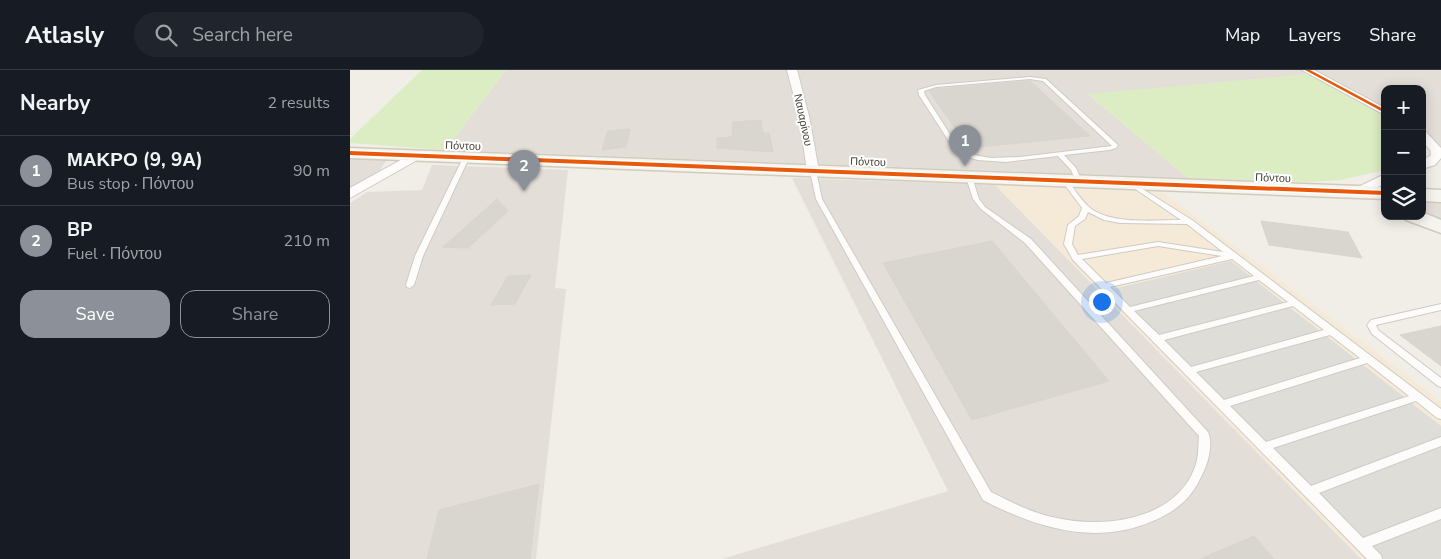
<!DOCTYPE html>
<html lang="en">
<head>
<meta charset="utf-8">
<style>
	:root { --surface:#171b24; --page:#20242c; --text:#f1f3f6; --muted:#9ea1a6; --line:#363941; --accent:#8c9099 }
	body { margin:0; font-family:"Nunito Sans",sans-serif; background:var(--page); color:var(--text) }
	.controls { position:absolute; right:15px; top:15px; display:grid; overflow:hidden; border-radius:10px; box-shadow:0 2px 12px #0003 }
	.controls button { width:45px; height:45px; display:grid; place-items:center; padding:0; border:0; border-bottom:1px solid var(--line); background:var(--surface); color:var(--text); font:25px sans-serif }
	.you { position:absolute; left:751px; top:231px; width:18px; height:18px; margin:-12px; border:4px solid #fff; border-radius:50%; background:#1a73e8; box-shadow:0 0 0 8px #1a73e833 }
	.badge { display:grid; place-items:center; width:32px; height:32px; border-radius:50%; background:var(--accent); color:#fff; font-size:16px; font-weight:700 }
	.pin { position:absolute; translate:-50% -41px; filter:drop-shadow(0 1px 2px #0008) }
	.pin::after { content:''; position:absolute; top:26px; width:18px; height:15px; background:inherit; clip-path:polygon(0 0,100% 0,50% 100%) }
	.list { margin:0; padding:0; list-style:none }
	h2 { display:flex; justify-content:space-between; align-items:center; height:65px; margin:0; padding:0 20px; font-size:21px }
	h2 small { font-size:16px; font-weight:400; color:var(--muted) }
	.list li { display:grid; grid-template-columns:32px 1fr auto; gap:15px; align-items:center; box-sizing:border-box; height:70px; padding:0 20px; border-top:1px solid var(--line) }
	.list b { display:block; font-size:19px; white-space:nowrap }
	.list p { margin:0; font-size:16px; white-space:nowrap; color:var(--muted) }
	.list em { font-size:16px; font-style:normal; color:var(--muted) }
	.actions { display:flex; gap:10px; padding:15px 20px }
	.actions a { flex:1; padding:11px 0; border:1px solid var(--accent); border-radius:15px; text-align:center; font-size:18px; color:var(--accent) }
	.actions .main { background:var(--accent); color:#fff }
	.icon { flex:none; width:28px; height:28px; fill:none; stroke:currentColor; stroke-width:2; stroke-linecap:round; stroke-linejoin:round }
	.map { position:relative; flex:none; width:1091px; height:489px; overflow:hidden }
	header { display:flex; align-items:center; gap:30px; box-sizing:border-box; height:70px; padding:0 25px; background:var(--surface); border-bottom:1px solid var(--line) }
	header strong { font-size:24px }
	nav { display:flex; gap:28px; margin-inline-start:auto; font-size:18px }
	.search { width:350px; height:45px; background:var(--page); display:flex; align-items:center; gap:12px; box-sizing:border-box; padding:0 18px; border-radius:28px; color:var(--muted); font-size:19px }
	main { display:flex }
	aside { flex:1; background:var(--surface) }
	.map>svg:first-child { display:block }
	.commercial { fill:#f5ead8 }
	.industrial { fill:#e3dfd8 }
	.green { fill:#dcedc4 }
	.parking { fill:#dfddd7 }
	.building { fill:#d9d6cf; stroke:#d8d5cd }
	.lines { fill:none; stroke-linecap:round; stroke-linejoin:round }
	.lane-casing { stroke:#cecbc5; stroke-width:2 }
	.street-casing { stroke:#cecbc5; stroke-width:2 }
	.secondary-casing { stroke:#d0cbbd; stroke-width:3 }
	.lane { fill:#fdfcfb; fill-rule:evenodd }
	.street { fill:#fdfcfb; fill-rule:evenodd }
	.secondary { fill:#f6f4ee; fill-rule:evenodd }
	.cycleway-casing { stroke:#fff; stroke-width:3 }
	.cycleway { fill:#e8590c; fill-rule:evenodd }
	.labels { text-anchor:middle; dominant-baseline:central; stroke-width:4; stroke-linejoin:round; paint-order:stroke }
	.far-street-label { font-size:11px; fill:#463f33; stroke:#fff }
</style>
</head>
<body>
<header>
<strong>Atlasly</strong>
<div class="search"><svg class="icon" aria-label="search" viewBox="0 0 24 24"><circle cx="10" cy="10" r="6"/><path d="M15 15l6 6"/></svg>Search here</div>
<nav><a>Map</a><a>Layers</a><a>Share</a></nav>
</header>
<main>
<aside>
<h2>Nearby<small>2 results</small></h2>
<ul class="list">
<li><span class="badge">1</span><div><b>ΜΑΚΡΟ (9, 9Α)</b><p>Bus stop · Πόντου</p></div><em>90 m</em></li>
<li><span class="badge">2</span><div><b>BP</b><p>Fuel · Πόντου</p></div><em>210 m</em></li>
</ul>
<div class="actions"><a class="main">Save</a><a>Share</a></div>
</aside>
<div class="map">
<svg width="1091" height="489" viewBox="0 0 1091 489">
	<rect width="100%" height="100%" fill="#f0eee7"/>
	<path class="commercial" d="M645 115 814 123 1091 331V489H1011Z"/>
	<path class="industrial" d="M156 0H1091V81L1072 70V19H1035V47L961 4 739 25 838 108 95 80Z
		M0 87 33 88 36 91 30 100 0 120Z
		M82 95 218 100 205 218 216 219 186 489H0V133L17 122 72 120Z
		M442 108 645 115 1011 489H372L598 421Z
		M1072 131H1091V149L1081 145 1072 139Z"/>
	<path class="green" d="M72 0H156L95 80 0 73V69Z
		M961 4 1035 47V100L991 110 960 112 838 108 738 24Z"/>
	<path class="parking" d="M881 191 1091 356V489H1029L763 219Z"/>
	<path class="building" d="M680 11 740 66 619 78 579 21 586 19Z
		M411 50 413 63H419L423 82 367 78V68L382 67 383 52Z
		M280 59 276 77 252 80 258 61Z
		M147 129 158 141 118 178 93 177Z
		M911 151 998 162 1012 188 919 175Z
		M642 171 759 311 622 350 533 193Z
		M181 205 165 234 141 235 158 206Z
		M1091 256V296L1050 265Z
		M189 414 180 489H77L89 440Z
		M904 466 924 489H850Z"/>
	<g class="lines">
		<defs>
			<path id="lane" d="M680 7 696 9 768 75 766 78 759 80 714 85 726 98 732 112 731 113H727L721 100 708 86 656 92 628 90 614 86 604 79 569 25 568 20 586 15ZM680 9 693 11 762 76 670 87 641 88 629 86 618 83 608 77 575 25 574 21 586 17Z
				M116 86 119 88 73 186 64 215 60 218 57 217 56 215 65 186 113 88Z
				M463 99 466 101 472 129 641 422C661 432 680 442 702 447 750 459 825 452 845 397 849 387 848 376 849 366L675 173 631 139 623 129 616 107 619 105 622 107 629 129 635 137 681 169 858 362C864 376 857 397 850 409 840 430 824 442 803 451 746 476 686 458 633 430L466 129 460 101Z
				M715 109 717 110C724 118 731 130 739 137 760 155 805 150 831 150L778 114 781 112 783 113 842 150 1091 339V349L1087 348 1066 331 923 378 961 416 1091 367V376L969 423 1013 468 1091 438V449L1022 476 1031 485 1032 489H1017L723 190 714 174 718 155 729 146 732 138 712 111ZM738 142 754 150 770 153 837 154 873 182 808 172 728 185 722 174 725 156 735 149ZM808 176 872 186 756 213 732 189ZM882 189 904 206 780 237 760 217ZM909 210 938 232 809 265 784 241ZM943 236 974 260 841 297 814 270ZM980 265 1010 288 874 330 846 302ZM1017 293 1059 326 916 372 880 336Z
				M1091 234V240L1026 255 1028 260 1091 308V317L1088 316 1022 264 1017 255 1021 250Z"/>
			<path id="street" d="M437 0H447L459 46 469 101 467 104H459L457 101 449 46Z
				M952 0H964L1035 38V45Z
				M1072 61 1076 62 1091 78V88L1085 95 1072 99V91L1081 85 1080 80 1072 71Z
				M65 82 69 83 71 86 69 89 0 128V118Z
				M1035 104V113L1014 125H1004L1002 122 1004 119Z"/>
			<path id="secondary" d="M0 78 1035 117V129L0 88Z
				M1072 119 1091 120V132L1072 131Z
				M1072 142 1091 150V163L1056 150 1053 146H1072Z"/>
		</defs>
		<use href="#lane" class="lane-casing"/>
		<use href="#street" class="street-casing"/>
		<use href="#secondary" class="secondary-casing"/>
		<use href="#lane" class="lane"/>
		<use href="#street" class="street"/>
		<use href="#secondary" class="secondary"/>
		<defs>
			<path id="cycleway" d="M955 0H960L1035 40V43Z
				M0 81 1035 121V125L0 85Z"/>
		</defs>
		<use href="#cycleway" class="cycleway-casing"/>
		<use href="#cycleway" class="cycleway"/>
	</g>
	<g class="labels">
		<g class="far-street-label">
			<text transform="translate(453 50) rotate(78)">Ναυαρίνου</text>
			<text transform="translate(113 76) rotate(2)">Πόντου</text>
			<text transform="translate(518 92) rotate(2)">Πόντου</text>
			<text transform="translate(923 108) rotate(2)">Πόντου</text>
		</g>
	</g>
</svg>
<div class="controls">
<button>+</button>
<button>−</button>
<button><svg class="icon" aria-label="layers" viewBox="0 0 24 24"><path d="M12 4l9 5-9 5-9-5zM3 14l9 5 9-5"/></svg></button>
</div>
<div class="you"></div>
<div class="pin badge" style="left:615px;top:96px">1</div>
<div class="pin badge" style="left:174px;top:121px">2</div>
</div>
</main>
</body>
</html>
